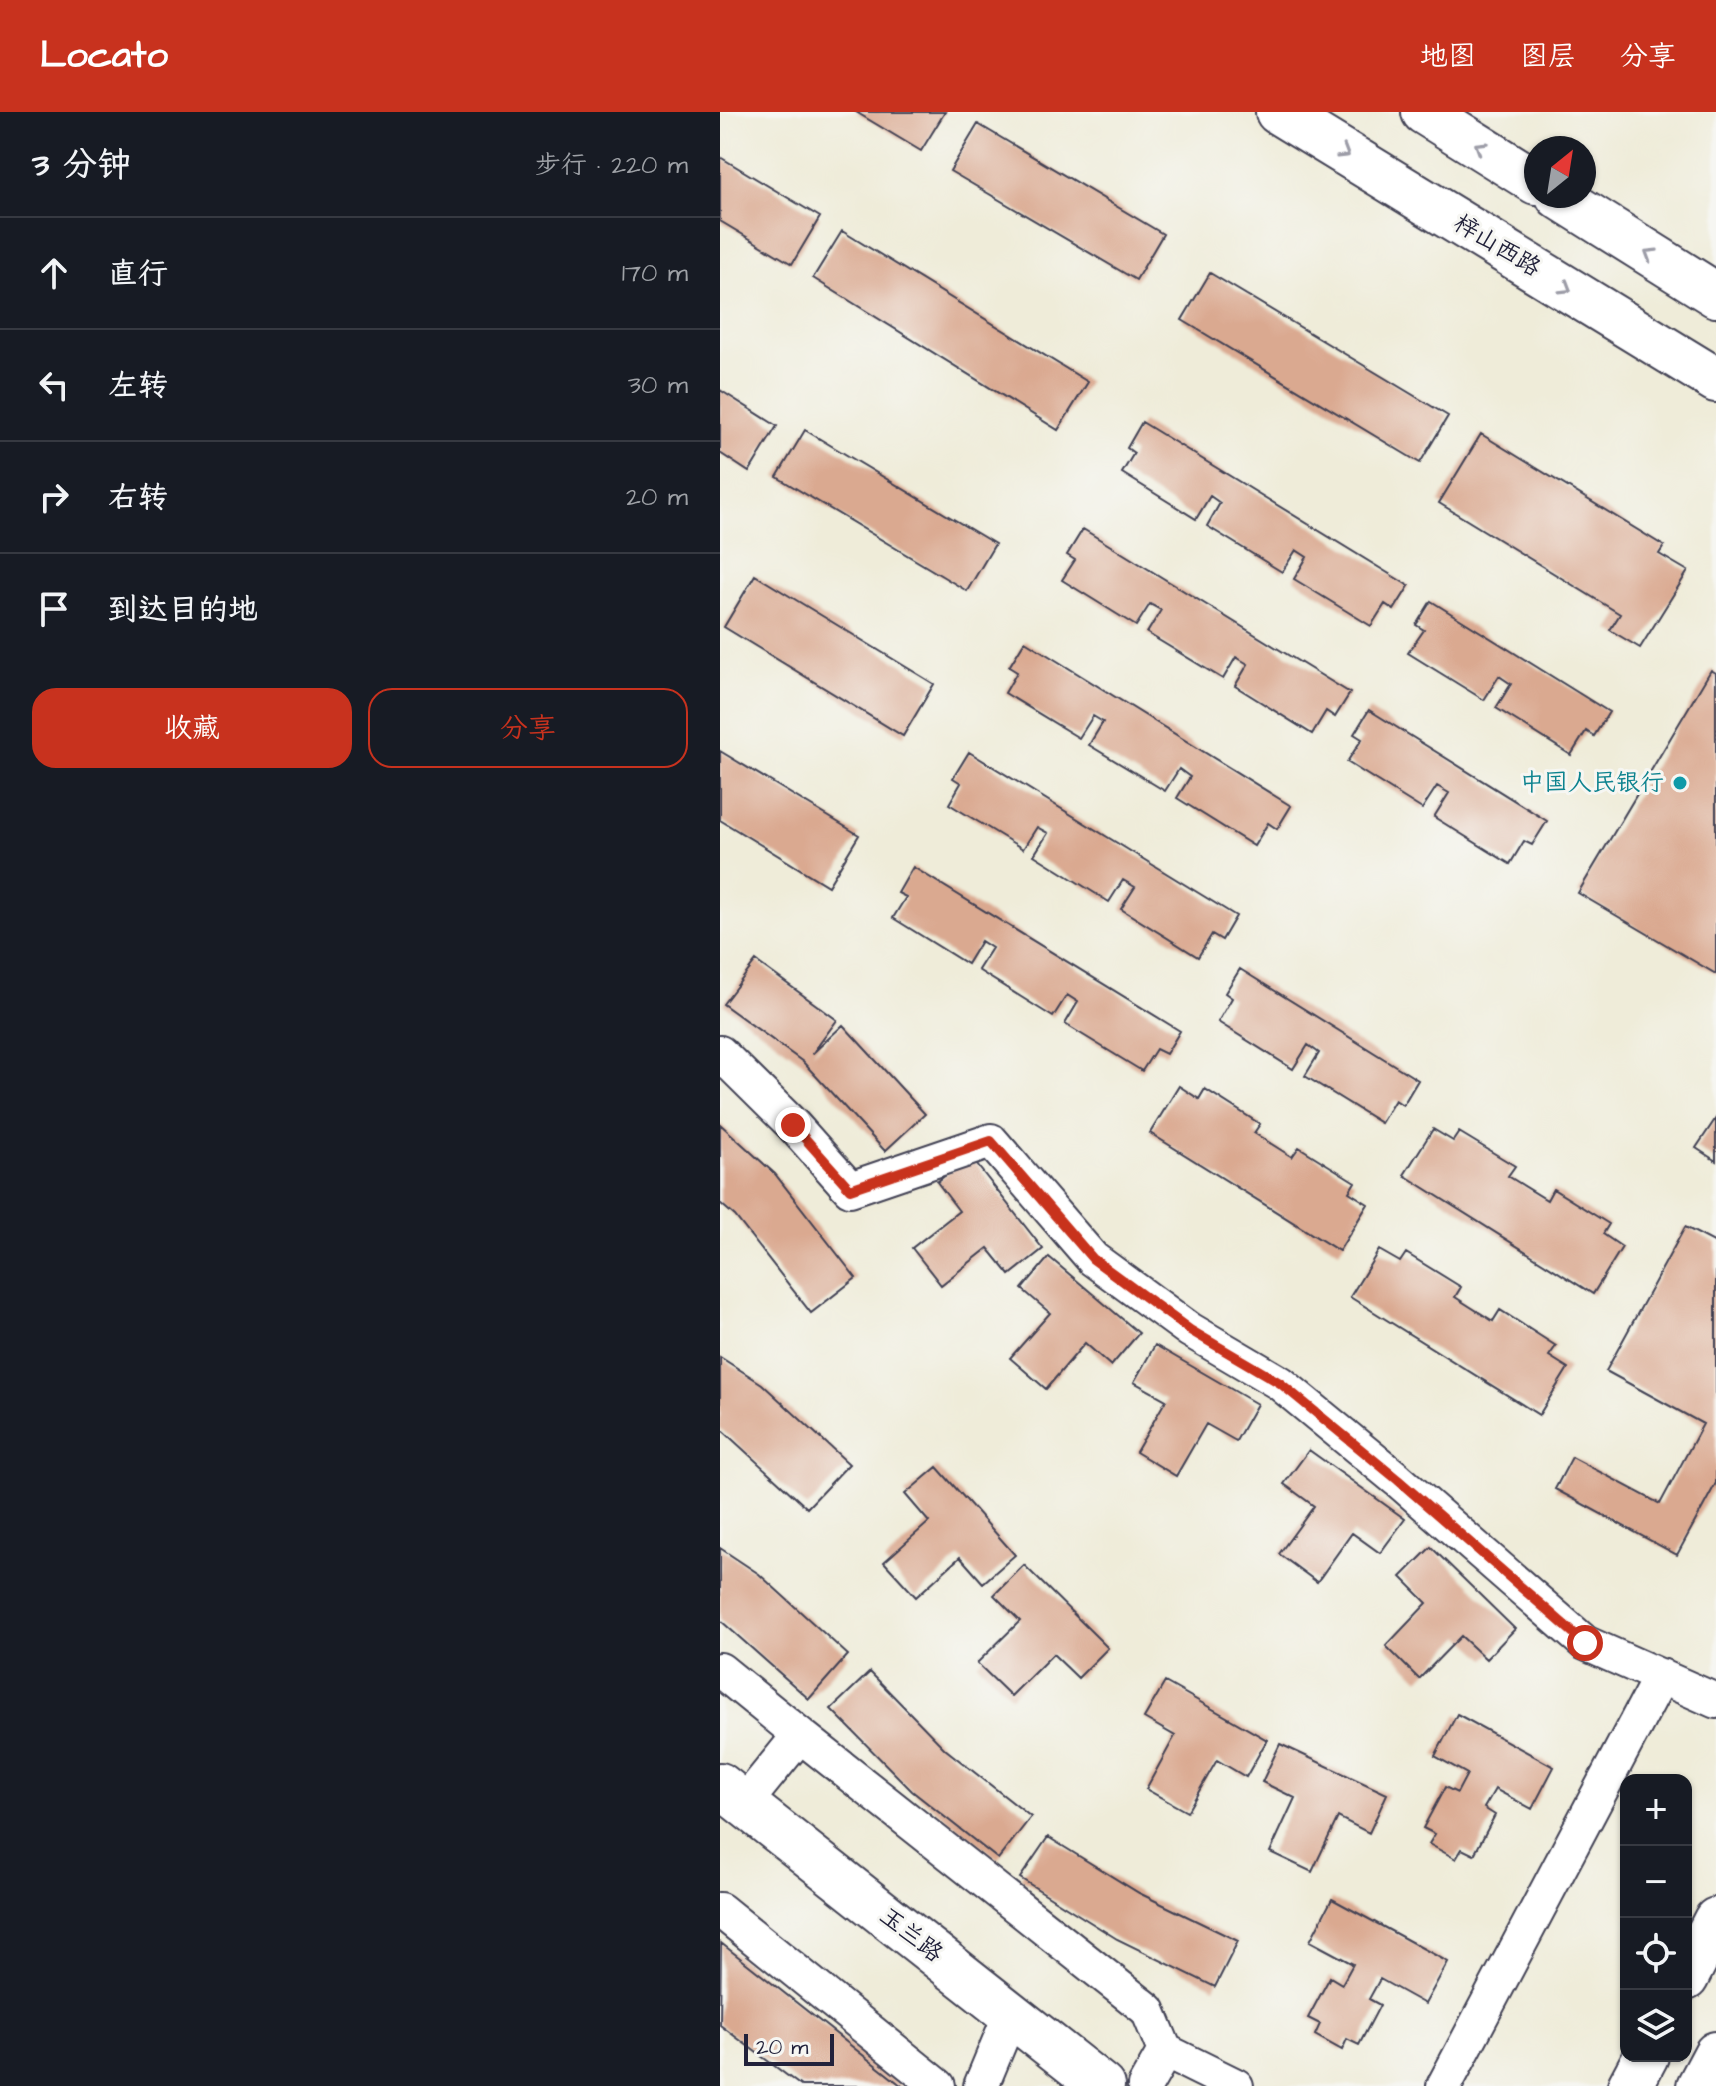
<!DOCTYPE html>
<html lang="zh">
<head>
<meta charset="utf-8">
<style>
	:root { --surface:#171b24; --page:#20242c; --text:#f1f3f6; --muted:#9ea1a6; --line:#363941; --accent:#c8321e }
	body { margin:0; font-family:"Architects Daughter","LXGW WenKai TC",sans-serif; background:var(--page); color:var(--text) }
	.controls { position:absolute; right:24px; bottom:24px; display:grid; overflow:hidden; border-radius:16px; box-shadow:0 2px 6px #0004 }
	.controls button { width:72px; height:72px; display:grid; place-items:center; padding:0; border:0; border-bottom:2px solid var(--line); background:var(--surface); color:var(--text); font:40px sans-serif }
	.compass { position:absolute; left:804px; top:24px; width:72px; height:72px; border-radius:50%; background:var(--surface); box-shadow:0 2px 6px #0004; rotate:30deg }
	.scale { position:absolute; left:24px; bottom:20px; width:90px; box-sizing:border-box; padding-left:8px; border:4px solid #22223b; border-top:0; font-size:22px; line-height:28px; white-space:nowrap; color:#22223b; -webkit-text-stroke:6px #f6f6f2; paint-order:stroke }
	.stop { position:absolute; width:24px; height:24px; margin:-18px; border:6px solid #c8321e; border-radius:50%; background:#fff }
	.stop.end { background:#c8321e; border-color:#fff; box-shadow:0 2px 8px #0008 }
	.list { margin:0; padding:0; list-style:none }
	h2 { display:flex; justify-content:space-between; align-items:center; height:104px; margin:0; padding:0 32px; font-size:34px }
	h2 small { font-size:26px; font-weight:400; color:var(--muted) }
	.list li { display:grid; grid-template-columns:52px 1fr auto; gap:24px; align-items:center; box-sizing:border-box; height:112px; padding:0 32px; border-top:2px solid var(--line) }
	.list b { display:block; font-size:30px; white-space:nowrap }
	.list em { font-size:26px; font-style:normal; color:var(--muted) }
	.actions { display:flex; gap:16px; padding:24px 32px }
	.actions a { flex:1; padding:18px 0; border:2px solid var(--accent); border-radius:24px; text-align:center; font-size:28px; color:var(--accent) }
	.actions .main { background:var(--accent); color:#fff }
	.icon { flex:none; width:44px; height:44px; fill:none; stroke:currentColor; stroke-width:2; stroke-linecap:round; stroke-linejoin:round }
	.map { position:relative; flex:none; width:996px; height:1974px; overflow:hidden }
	header { display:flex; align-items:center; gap:48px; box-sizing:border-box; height:112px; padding:0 40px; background:var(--accent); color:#fff }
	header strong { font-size:38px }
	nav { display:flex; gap:44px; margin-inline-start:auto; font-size:28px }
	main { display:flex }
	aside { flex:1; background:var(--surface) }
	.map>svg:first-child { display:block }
	.building { fill:#daa990 }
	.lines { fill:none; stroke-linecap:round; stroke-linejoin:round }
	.street-casing { stroke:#414053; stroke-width:38 }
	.secondary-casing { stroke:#414053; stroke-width:48 }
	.street { stroke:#fff; stroke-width:34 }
	.secondary { stroke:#fff; stroke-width:44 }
	.oneway { stroke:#9c9ca7 }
	.route { stroke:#c8321e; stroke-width:10 }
	.culture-dot { fill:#0f9aa8; stroke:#f6f6f2; stroke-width:3 }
	.labels { text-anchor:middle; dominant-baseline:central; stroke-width:6; stroke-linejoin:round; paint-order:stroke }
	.street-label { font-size:24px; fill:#22223b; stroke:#f6f6f2 }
	.culture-label { font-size:24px; fill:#0d838f; stroke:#f6f6f2; text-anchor:end }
</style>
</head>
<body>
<header>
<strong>Locato</strong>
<nav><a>地图</a><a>图层</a><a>分享</a></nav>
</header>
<main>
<aside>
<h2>3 分钟<small>步行 · 220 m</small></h2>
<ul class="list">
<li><svg class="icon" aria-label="ahead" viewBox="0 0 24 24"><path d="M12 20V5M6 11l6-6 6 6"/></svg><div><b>直行</b></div><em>170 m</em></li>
<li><svg class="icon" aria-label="left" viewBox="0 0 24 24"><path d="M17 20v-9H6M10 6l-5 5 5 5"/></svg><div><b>左转</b></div><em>30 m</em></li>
<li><svg class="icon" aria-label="right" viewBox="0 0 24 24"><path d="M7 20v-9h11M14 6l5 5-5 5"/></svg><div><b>右转</b></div><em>20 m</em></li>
<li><svg class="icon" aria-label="arrive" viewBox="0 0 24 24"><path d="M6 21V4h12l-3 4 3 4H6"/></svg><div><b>到达目的地</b></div></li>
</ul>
<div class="actions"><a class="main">收藏</a><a>分享</a></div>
</aside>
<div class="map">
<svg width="996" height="1974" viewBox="0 0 996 1974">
	<rect width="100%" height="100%" fill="#f6f6f2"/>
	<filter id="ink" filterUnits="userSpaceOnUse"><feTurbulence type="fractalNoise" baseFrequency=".0125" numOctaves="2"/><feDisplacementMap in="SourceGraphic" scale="16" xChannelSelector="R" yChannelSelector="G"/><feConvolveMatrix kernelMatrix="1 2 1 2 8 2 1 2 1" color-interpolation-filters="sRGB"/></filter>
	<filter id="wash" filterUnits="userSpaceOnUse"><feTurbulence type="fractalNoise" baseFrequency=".006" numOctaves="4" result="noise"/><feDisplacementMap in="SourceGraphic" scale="32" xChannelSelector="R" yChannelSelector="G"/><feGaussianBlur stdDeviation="1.8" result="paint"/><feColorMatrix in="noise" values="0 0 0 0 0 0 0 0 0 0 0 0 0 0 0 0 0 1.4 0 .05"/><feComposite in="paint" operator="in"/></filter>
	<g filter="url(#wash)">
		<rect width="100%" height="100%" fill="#efecd9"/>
		<g id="blocks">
			<path class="building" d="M136 0H225L201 39Z
				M258 12 443 122 416 168 230 59Z
				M0 45 100 105 72 152 0 109Z
				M122 119 368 270 338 318 93 166Z
				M490 161 728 304 700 351 462 208Z
				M0 278 57 314 29 360 0 341Z
				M422 310 689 474 674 498 665 492 651 514 574 467 587 445 576 438 562 460 487 414 500 391 490 384 476 407 402 361 414 341 407 336Z
				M85 318 275 432 247 479 57 365Z
				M761 322 944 434 939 442 968 459 920 536 890 518 900 502 719 391Z
				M363 417 630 581 615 605 606 599 592 622 515 574 528 552 516 545 503 567 427 521 441 498 430 492 416 514 342 468 355 448 347 443Z
				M35 463 214 572 183 624 4 515Z
				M711 489 889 600 874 624 866 619 851 643 776 596 791 572 779 564 764 588 688 541 704 518 696 513Z
				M305 529 571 694 557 717 548 711 534 734 457 686 470 665 459 657 445 679 369 633 383 610 373 604 359 626 285 581 297 560 289 555Z
				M991 558 996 561V862L858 781Z
				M649 598 827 709 812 733 804 729 790 752 714 705 729 681 717 674 702 697 627 650 642 627 634 622Z
				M0 639 139 723 108 774 0 708Z
				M249 640 516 804 502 828 492 822 478 845 401 797 415 775 403 768 389 790 314 743 328 721 317 715 303 737 229 692 241 671 233 666Z
				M193 755 460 919 446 942 436 937 422 959 345 912 358 890 347 883 333 905 258 858 272 836 261 829 247 852 173 806 186 785 178 781Z
				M36 849 117 908 92 942 123 913 205 1002 165 1039 83 950 3 892Z
				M520 857 698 968 683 993 675 988 661 1011 585 964 599 941 588 933 573 957 498 910 512 886 505 881Z
				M459 974 479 987 485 977 540 1012 534 1021 572 1045 579 1035 635 1070 629 1080 648 1092 619 1139 430 1021Z
				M996 1006V1049L976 1036Z
				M0 1012 55 1062 136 1166 91 1201 15 1104 0 1091Z
				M713 1017 733 1029 739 1020 795 1054 788 1064 827 1088 833 1077 889 1112 883 1122 902 1135 873 1182 684 1063Z
				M250 1044 323 1137 290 1163 268 1136 221 1173 192 1136 239 1099 217 1070Z
				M965 1115 996 1131V1371L957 1443 835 1377 852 1345 940 1392 983 1312 886 1259Z
				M659 1138 680 1150 686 1141 741 1175 735 1185 773 1209 780 1198 836 1234 829 1244 848 1256 819 1303 630 1185Z
				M329 1145 419 1221 391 1254 365 1231 326 1277 290 1246 330 1201 302 1177Z
				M435 1233 537 1292 516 1329 486 1312 456 1364 416 1340 446 1288 414 1270Z
				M0 1245 42 1272 129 1352 87 1396 0 1316Z
				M589 1338 685 1407 660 1441 632 1421 597 1470 559 1442 594 1394 564 1372Z
				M217 1355 295 1443 263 1471 240 1445 196 1485 164 1450 209 1410 185 1382Z
				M711 1435 795 1517 766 1547 741 1524 699 1567 666 1534 707 1491 681 1465Z
				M0 1436 39 1462 128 1543 89 1587 0 1508Z
				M304 1453 388 1536 358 1566 333 1542 291 1584 257 1551 300 1509 274 1483Z
				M150 1560 225 1637 311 1705 278 1747 192 1679 111 1597Z
				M445 1570 547 1628 526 1665 497 1648 467 1700 426 1677 455 1624 424 1606Z
				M737 1602 834 1655 812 1697 775 1677 764 1696 775 1703 754 1743 742 1737 736 1747 709 1732 715 1722 703 1716 725 1675 737 1681 747 1662 715 1644Z
				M560 1632 667 1682 649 1721 618 1705 592 1760 550 1740 575 1686 542 1670Z
				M328 1725 419 1781 518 1829 495 1875 397 1827 300 1766Z
				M612 1787 728 1850 705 1892 660 1867 649 1887 660 1893 639 1933 627 1927 622 1938 595 1923 600 1912 588 1906 610 1865 622 1872 633 1852 590 1829Z
				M1 1831 182 1974H81L0 1913Z"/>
		</g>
	</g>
	<g filter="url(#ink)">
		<use href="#blocks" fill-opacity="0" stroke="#414053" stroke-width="2"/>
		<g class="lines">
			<defs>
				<path id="street" d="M0 941 73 1013 130 1077 271 1029 373 1147 470 1218 560 1271 678 1368 865 1531 996 1589
					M0 1558 80 1623
					M24 1692 80 1623 428 1898 445 1939
					M0 1798 218 1974
					M261 1974 291 1902
					M425 1974 445 1939 516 1974
					M724 1974 941 1564"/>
				<path id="secondary" d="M558 0 996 268
					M704 0 816 70
					M838 84 996 183
					M0 1673 382 1974
					M966 1866 996 1808
					M910 1974 926 1944
					M979 1974 996 1942"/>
			</defs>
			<use href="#street" class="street-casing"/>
			<use href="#secondary" class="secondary-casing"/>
			<use href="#street" class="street"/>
			<use href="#secondary" class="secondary"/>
		</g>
		<defs><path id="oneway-chevron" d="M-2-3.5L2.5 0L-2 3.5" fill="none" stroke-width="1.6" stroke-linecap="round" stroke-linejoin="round" transform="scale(2)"/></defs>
		<g class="oneway">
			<use href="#oneway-chevron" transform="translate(760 35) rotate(-148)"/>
			<use href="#oneway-chevron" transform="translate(624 41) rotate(31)"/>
			<use href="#oneway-chevron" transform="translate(930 142) rotate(-148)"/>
			<use href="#oneway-chevron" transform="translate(846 176) rotate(31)"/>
		</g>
	</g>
	<g class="lines" filter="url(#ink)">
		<path class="route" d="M73 1013 130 1077 271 1029 373 1147 470 1218 560 1271 678 1368 865 1531"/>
	</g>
	<circle class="culture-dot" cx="960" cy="671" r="8"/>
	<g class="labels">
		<g class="street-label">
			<text transform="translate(777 134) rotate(31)">梓山西路</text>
			<text transform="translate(191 1823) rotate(38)">玉兰路</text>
		</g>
		<g class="culture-label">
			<text x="944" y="671">中国人民银行</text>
		</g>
	</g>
</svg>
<div class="controls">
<button>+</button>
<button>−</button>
<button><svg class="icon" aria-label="locate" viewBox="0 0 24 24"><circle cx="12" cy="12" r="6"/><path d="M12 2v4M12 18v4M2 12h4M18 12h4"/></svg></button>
<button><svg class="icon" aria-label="layers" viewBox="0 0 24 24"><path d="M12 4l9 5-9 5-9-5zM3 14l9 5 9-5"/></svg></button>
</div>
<svg class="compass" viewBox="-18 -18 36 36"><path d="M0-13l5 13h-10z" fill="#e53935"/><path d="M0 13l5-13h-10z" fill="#9ea1a6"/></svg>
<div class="scale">20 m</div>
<div class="stop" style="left:865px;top:1531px"></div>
<div class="stop end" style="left:73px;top:1013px"></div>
</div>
</main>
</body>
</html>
